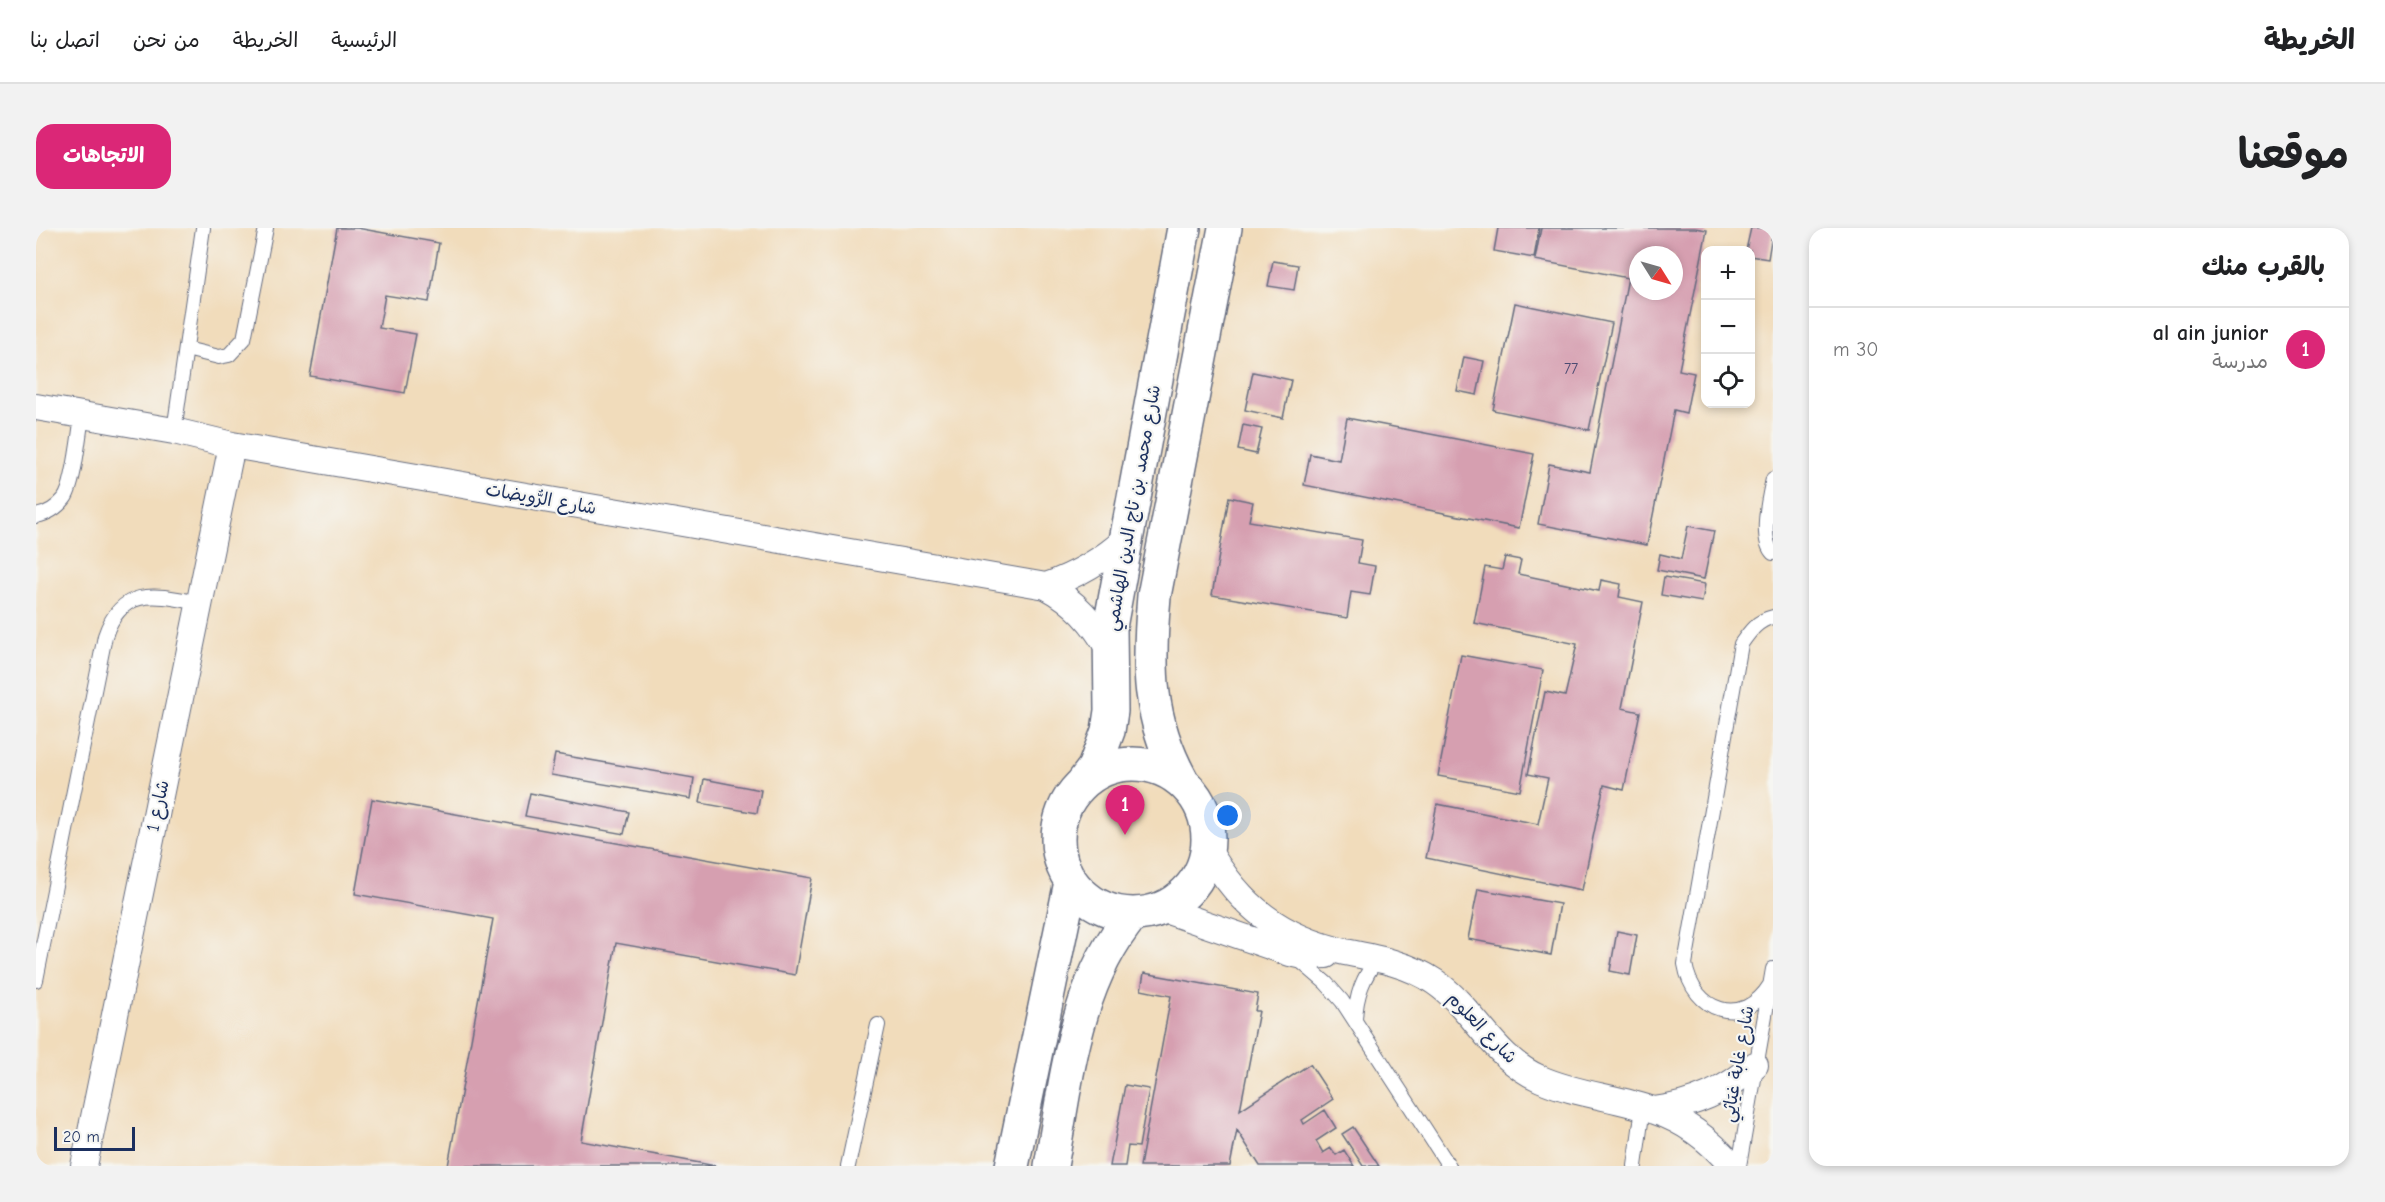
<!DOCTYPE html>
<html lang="ar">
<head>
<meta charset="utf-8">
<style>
	:root { --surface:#fff; --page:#f2f2f2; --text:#202124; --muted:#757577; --line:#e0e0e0; --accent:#db2777 }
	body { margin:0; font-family:"Comic Neue","Playpen Sans Arabic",sans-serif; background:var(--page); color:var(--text); direction:rtl }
	.controls { position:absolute; right:18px; top:18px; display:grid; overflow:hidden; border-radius:12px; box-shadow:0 3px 9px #0003 }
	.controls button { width:54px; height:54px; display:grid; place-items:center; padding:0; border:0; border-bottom:2px solid var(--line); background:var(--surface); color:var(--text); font:30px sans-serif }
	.compass { position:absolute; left:1593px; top:18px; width:54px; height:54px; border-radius:50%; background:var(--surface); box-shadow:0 3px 9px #0003; rotate:127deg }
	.scale { position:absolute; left:18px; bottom:15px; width:81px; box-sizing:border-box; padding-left:6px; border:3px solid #1b2f5e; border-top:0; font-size:16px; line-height:21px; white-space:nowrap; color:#1b2f5e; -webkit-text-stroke:4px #f6f6f2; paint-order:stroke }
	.you { position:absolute; left:1192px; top:588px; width:21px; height:21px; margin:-15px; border:4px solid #fff; border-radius:50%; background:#1a73e8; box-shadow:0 0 0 9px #1a73e833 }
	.badge { display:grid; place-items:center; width:39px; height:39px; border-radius:50%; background:var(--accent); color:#fff; font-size:20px; font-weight:700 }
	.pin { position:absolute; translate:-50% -50px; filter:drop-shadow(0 2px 3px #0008) }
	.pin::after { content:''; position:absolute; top:32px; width:21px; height:18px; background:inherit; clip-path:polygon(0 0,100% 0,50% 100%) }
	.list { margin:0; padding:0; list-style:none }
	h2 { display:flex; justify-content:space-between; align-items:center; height:78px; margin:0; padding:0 24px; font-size:26px }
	h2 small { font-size:20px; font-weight:400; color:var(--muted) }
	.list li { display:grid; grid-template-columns:39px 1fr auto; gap:18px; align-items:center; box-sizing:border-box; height:84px; padding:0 24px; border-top:2px solid var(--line) }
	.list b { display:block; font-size:22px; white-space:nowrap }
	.list p { margin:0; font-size:20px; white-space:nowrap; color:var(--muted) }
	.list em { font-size:20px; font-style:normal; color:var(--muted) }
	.icon { flex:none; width:33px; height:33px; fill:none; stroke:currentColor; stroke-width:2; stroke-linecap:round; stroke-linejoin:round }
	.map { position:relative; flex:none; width:1737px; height:938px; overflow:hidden; direction:ltr; border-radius:18px }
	header { display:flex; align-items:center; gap:36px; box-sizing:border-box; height:84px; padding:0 30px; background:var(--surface); border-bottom:2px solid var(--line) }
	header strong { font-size:28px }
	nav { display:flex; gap:33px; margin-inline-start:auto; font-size:21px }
	.intro { display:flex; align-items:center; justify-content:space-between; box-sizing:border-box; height:144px; padding:0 36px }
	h1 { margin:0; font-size:42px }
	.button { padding:15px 27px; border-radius:18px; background:var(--accent); color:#fff; font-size:21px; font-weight:700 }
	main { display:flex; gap:36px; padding:0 36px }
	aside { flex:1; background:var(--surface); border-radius:18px; box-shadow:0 3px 9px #0003 }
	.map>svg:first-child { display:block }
	.building { fill:#d69fb0; fill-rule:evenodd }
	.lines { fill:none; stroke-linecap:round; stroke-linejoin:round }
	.service-casing { stroke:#666c7f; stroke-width:16 }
	.minor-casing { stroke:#666c7f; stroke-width:28 }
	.tertiary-casing { stroke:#666c7f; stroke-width:36 }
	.service { stroke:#fff; stroke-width:14 }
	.minor { stroke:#fff; stroke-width:26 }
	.tertiary { stroke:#fff; stroke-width:33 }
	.labels { text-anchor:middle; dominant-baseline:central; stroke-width:4.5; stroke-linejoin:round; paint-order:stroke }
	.number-label { font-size:15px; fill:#4a4b72 }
	.street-label { font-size:18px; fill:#1b2f5e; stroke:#f6f6f2 }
</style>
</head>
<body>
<header>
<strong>الخريطة</strong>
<nav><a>الرئيسية</a><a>الخريطة</a><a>من نحن</a><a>اتصل بنا</a></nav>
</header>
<div class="intro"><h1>موقعنا</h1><a class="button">الاتجاهات</a></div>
<main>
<aside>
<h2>بالقرب منك<small></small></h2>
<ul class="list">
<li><span class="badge">1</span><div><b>al ain junior</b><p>مدرسة</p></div><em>30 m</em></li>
</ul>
</aside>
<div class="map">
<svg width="1737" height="938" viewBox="0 0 1737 938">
	<rect width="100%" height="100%" fill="#f6f6f2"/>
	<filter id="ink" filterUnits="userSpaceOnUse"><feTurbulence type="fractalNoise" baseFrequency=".0167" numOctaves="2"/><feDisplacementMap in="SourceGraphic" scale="12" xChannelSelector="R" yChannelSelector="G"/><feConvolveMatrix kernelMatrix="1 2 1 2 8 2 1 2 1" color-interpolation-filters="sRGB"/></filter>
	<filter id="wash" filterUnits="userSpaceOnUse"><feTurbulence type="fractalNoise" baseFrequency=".008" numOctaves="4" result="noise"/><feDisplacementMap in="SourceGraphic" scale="24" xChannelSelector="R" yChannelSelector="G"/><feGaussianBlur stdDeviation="1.35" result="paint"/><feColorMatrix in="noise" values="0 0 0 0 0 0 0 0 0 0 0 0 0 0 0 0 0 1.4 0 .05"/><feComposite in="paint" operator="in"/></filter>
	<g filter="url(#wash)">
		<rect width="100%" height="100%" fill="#f1dcbb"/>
		<g id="blocks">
			<path class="building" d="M301 0H321L403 15 393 74 349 67 343 100 380 106 369 165 274 148Z
				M1462 0H1503L1498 30 1458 23Z
				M1505 0H1659L1671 2 1643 142 1658 145 1650 185 1638 182 1611 317 1502 296 1513 236 1554 244 1592 50 1499 32ZM1602 27H1638V63H1602Z
				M1715 0H1737L1732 31 1714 28V22H1710Z
				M1237 33 1262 37 1258 62 1232 58Z
				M1479 75 1576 95 1553 202 1457 182Z
				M1428 129 1448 133 1441 167 1421 163Z
				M1217 144 1255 152 1247 190 1209 182Z
				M1311 190 1498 226 1483 300 1268 257 1274 226 1303 232Z
				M1207 197 1226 201 1220 226 1202 222Z
				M1193 269 1217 274 1213 293 1326 312 1322 335 1339 338 1334 367 1315 364 1311 390 1176 367Z
				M1652 298 1678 303 1668 351 1621 342 1624 326 1645 331Z
				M1469 329 1485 332 1482 346 1563 363 1565 352 1585 356 1583 369 1607 374 1586 480 1604 484 1588 562 1568 557 1546 662 1390 630 1401 576 1502 596 1512 550 1492 546 1509 464 1529 468 1541 416 1438 395 1449 339 1466 342Z
				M1628 349 1669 356 1666 374 1625 367Z
				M1425 427 1507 442 1484 563 1402 548Z
				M519 526 658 550 655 571 515 547Z
				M668 551 725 562 721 585 664 575Z
				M494 565 593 584 588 606 489 588Z
				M336 571 776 650 759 747 580 715 545 913 680 938H412L457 691 319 666Z
				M1442 661 1524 676 1515 727 1432 711Z
				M1581 703 1601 707 1594 747 1574 743Z
				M1108 745 1222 766 1219 783H1223L1204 882 1274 836 1297 871 1266 892 1268 896 1289 882 1300 900 1280 913 1287 925 1295 920 1300 927 1308 922 1318 938H1224L1201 902 1194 938H1104L1135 768 1105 762Z
				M1089 857 1113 861 1103 919 1092 918 1089 938H1074Z
				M1317 899 1343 938H1327L1306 906Z"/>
		</g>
	</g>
	<g filter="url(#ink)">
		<use href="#blocks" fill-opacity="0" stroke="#666c7f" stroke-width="1.5"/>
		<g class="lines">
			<defs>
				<path id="service" d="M150 121 183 129 193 127 208 111 230 0
					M138 203 167 0
					M1737 251C1733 269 1723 311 1737 325
					M0 288C11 286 20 281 28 271 38 259 43 206 46 188
					M1261 730 1290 755 1306 773 1413 938
					M0 752 69 408C86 357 121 367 163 375
					M1734 757C1707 801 1657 784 1649 736L1705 416C1714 403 1722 392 1737 389
					M1319 792C1320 767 1327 749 1342 730
					M812 938 842 797
					M1599 938 1607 879
					M1703 938 1737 741"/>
				<path id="minor" d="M0 179 138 203 196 217 1010 358C1039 373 1058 395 1074 423
					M1010 358C1041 347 1066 333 1090 311
					M1172 622C1204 678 1245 710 1309 724 1340 730 1373 736 1399 754 1441 783 1455 829 1505 851 1541 867 1582 869 1619 883 1649 893 1676 914 1696 938
					M1126 681 1254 725 1268 728 1290 727
					M1619 882C1658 877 1690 863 1719 837
					M48 938 196 217"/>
				<path id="tertiary" d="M1022 611a75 75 0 1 1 150 0a75 75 0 1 1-150 0Z
					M1146 553C1111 490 1112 437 1118 368L1189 0
					M1046 556 1058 540 1072 503 1075 483 1074 399 1148 0
					M976 938 1035 654
					M1015 938C1031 851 1038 756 1097 686"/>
			</defs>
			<use href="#service" class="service-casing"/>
			<use href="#minor" class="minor-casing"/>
			<use href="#tertiary" class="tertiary-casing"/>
			<use href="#service" class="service"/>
			<use href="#minor" class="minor"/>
			<use href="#tertiary" class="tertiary"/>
		</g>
	</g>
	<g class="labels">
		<g class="number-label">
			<text x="1535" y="141">77</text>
		</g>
		<g class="street-label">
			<text transform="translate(505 271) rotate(10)">شارع الرُّويضات</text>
			<text transform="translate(1097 280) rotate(-80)">شارع محمد بن تاج الدين الهاشمي</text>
			<text transform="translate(122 578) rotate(-78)">شارع 1</text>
			<text transform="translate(1446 800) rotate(46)">شارع العلوم</text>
			<text transform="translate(1702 836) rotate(-80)">شارع غابة غيَاثِي</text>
		</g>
	</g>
</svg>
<div class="controls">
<button>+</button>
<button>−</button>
<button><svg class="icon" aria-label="locate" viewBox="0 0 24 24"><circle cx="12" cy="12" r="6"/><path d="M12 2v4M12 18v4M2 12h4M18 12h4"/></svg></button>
</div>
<svg class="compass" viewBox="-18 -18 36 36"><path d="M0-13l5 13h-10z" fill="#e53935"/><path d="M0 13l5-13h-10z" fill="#757577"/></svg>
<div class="scale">20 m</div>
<div class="you"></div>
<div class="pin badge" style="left:1089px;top:607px">1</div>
</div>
</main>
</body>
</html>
